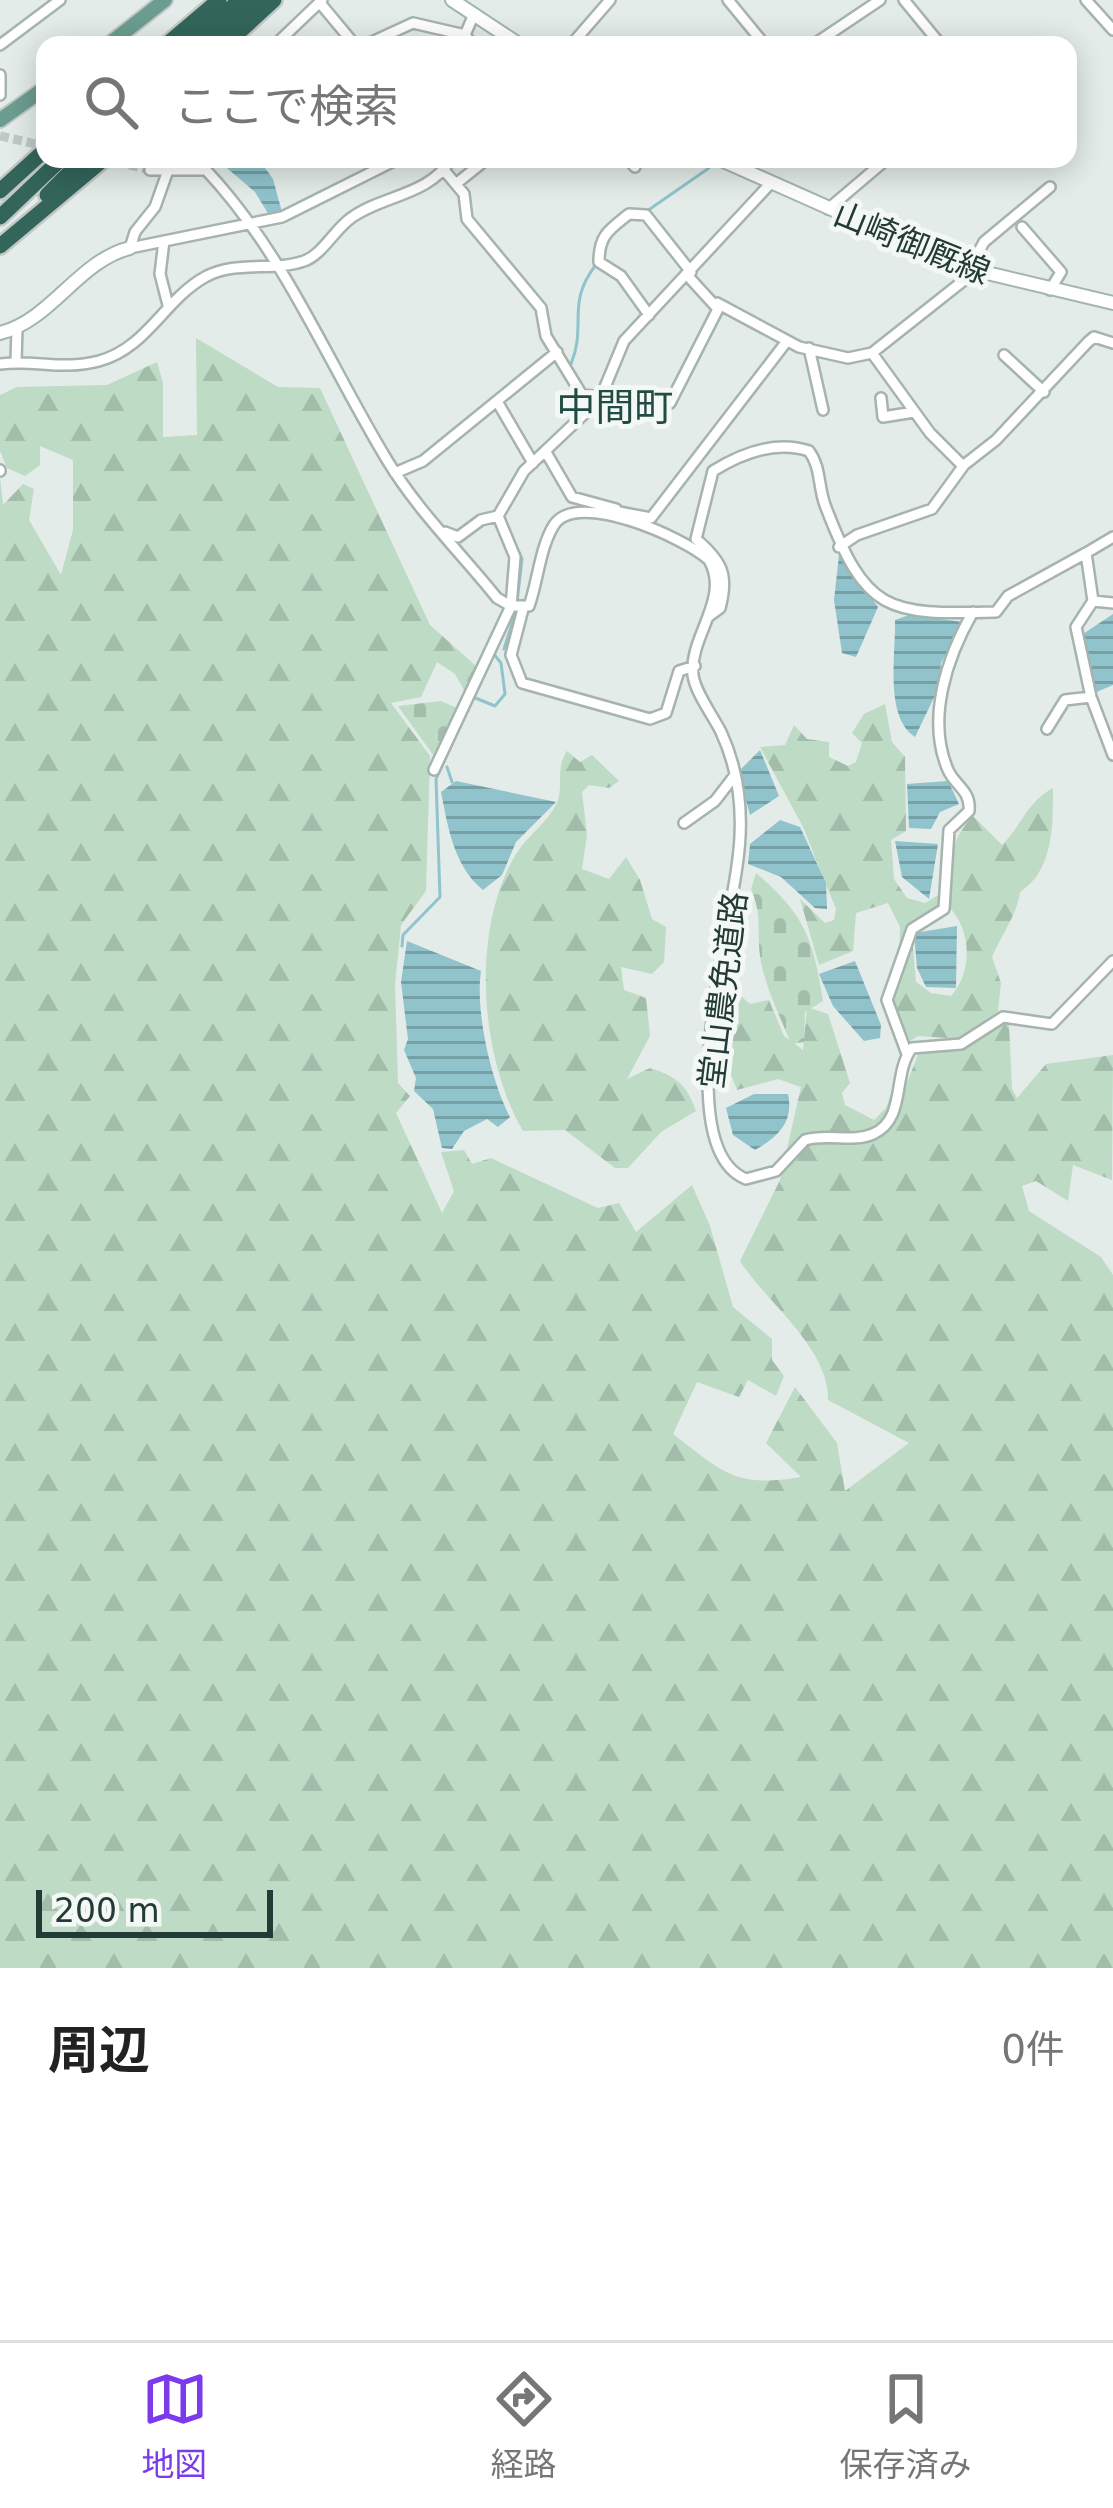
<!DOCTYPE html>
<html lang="ja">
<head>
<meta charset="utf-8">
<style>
	:root { --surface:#fff; --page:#f2f2f2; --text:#222; --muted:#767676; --line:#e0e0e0; --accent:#7c3aed }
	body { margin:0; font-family:"DejaVu Sans","Noto Sans JP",sans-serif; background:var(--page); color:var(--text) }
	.scale { position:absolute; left:36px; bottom:30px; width:237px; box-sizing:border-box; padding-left:12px; border:6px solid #243b35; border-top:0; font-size:33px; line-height:42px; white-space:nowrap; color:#243b35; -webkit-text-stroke:9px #f3f8f6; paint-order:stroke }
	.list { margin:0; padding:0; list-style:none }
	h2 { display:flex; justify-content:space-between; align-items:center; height:156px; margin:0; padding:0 48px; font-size:51px }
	h2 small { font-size:39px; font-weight:400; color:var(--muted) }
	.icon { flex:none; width:66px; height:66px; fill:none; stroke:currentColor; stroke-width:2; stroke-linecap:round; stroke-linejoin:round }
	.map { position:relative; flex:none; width:1113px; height:1968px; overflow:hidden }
	.search { position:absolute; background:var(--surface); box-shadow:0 6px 30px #0003; left:36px; right:36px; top:36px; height:132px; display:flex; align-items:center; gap:30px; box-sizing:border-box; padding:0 42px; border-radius:24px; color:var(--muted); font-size:45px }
	.sheet { height:372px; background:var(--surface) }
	nav { display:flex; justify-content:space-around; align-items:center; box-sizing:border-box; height:168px; border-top:3px solid var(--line); background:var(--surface); font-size:33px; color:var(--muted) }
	nav a { display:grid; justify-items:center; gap:6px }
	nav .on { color:var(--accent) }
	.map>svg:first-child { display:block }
	.forest { fill:url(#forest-firs) }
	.cemetery { fill:url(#cemetery-stones) }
	.water { fill:url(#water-rules) }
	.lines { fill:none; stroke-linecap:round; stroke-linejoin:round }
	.stream { stroke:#90c3cc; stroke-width:3 }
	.street-tunnel { stroke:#bdc9c4; stroke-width:9; stroke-dasharray:9 4.5; stroke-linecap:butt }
	.street-casing { stroke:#a6b3af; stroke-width:14 }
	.secondary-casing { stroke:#a2b6af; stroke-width:16 }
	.primary-casing { stroke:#c2c8c6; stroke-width:18 }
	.highway-casing { stroke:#c2c8c6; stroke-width:20 }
	.street { stroke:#fff; stroke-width:9 }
	.secondary { stroke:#fff; stroke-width:12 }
	.primary { stroke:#6b9d90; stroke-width:14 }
	.highway { stroke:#33655a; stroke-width:15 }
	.labels { text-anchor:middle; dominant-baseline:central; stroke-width:10; stroke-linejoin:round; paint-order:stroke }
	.street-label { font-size:33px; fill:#243b35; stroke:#f3f8f6 }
	.quarter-label { font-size:39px; fill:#224c41; stroke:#f3f8f6 }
</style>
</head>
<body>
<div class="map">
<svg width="1113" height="1968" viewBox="0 0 1113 1968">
	<defs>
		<pattern id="forest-firs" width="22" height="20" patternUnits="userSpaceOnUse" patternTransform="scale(3)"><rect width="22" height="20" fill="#bedbc6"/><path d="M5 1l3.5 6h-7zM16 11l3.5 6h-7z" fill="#a3bdab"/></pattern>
		<pattern id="cemetery-stones" width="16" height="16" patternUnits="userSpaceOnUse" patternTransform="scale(3)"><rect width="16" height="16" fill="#bedbc6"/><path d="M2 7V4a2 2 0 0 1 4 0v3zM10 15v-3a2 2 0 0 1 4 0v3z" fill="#a3bdab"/></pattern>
		<pattern id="water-rules" width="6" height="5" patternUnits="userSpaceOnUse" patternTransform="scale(3)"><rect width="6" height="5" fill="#90c3cc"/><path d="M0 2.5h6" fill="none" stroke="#75a0a6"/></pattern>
	</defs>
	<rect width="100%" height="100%" fill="#e3ece8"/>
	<path class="forest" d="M196 338 278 387 320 388 430 625 476 666 464 690 455 674 437 662 421 697 391 703 430 756 426 891 401 925 395 985 398 1083 410 1096 396 1113 442 1213 454 1191 441 1152 464 1150 472 1164 491 1158 598 1208 619 1203 636 1232 692 1185 710 1226 733 1307 772 1339V1360L784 1376 776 1396 748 1380 739 1397 697 1382 673 1434C724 1473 735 1488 801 1477L766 1443 795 1387 837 1443 845 1491 909 1443 828 1400C829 1348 767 1303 740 1261L780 1180 801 1087 778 1079 737 1090 719 1044 723 1000 734 990 750 1004 769 1000 784 1036 803 1050 807 1007 828 1014 850 1083 842 1093 845 1105 874 1120 886 1108 893 1088H905L921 1047 963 1048 994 1024H1009L1012 1089 1017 1098 1046 1064 1113 1055 1112 1180 1073 1165 1068 1201 1036 1181 1022 1186 1029 1211 1101 1257 1113 1275V1968H0V477L3 505 23 484 34 489 29 520 61 575 73 530V460L40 446V465L25 476 7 468 0 451V395L17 387 107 385 157 362 163 383V437L197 435Z
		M885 704 892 742 905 757 906 831 891 840 894 879 907 898 925 903 940 894 939 910 913 925 899 964 900 927 888 903 856 913 853 951 819 965 800 899 825 923 834 920 836 909 803 827 760 747 785 745 794 725 807 739 829 742V757L848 766 856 762 862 743 852 733 864 714Z
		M567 751 580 762 592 755 619 781 609 788 589 785 582 792 587 835 582 869 609 879 626 857 640 880 652 919 666 927 664 962 652 974 621 967 624 990 646 998 650 1036 627 1079 650 1068C676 1076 687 1085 696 1111L661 1132 628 1168H615L565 1130 523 1131C480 1057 470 931 516 854 527 836 548 822 557 803 564 786 555 768 567 751Z
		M1053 788C1053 824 1054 870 1020 892 1017 915 1002 934 992 957L1001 983 998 1011 962 1039 918 1036 910 1041 891 1000 912 937 916 982 931 993 951 996C973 972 972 929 948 906 948 870 947 843 973 816L1002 845C1023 824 1026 803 1053 788Z"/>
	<path class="cemetery" d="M441 701 457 708 436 759 398 706Z
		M756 873C805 915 813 938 823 1001L805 1012 804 1042 791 1044C780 1016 767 991 761 962 756 935 763 916 751 889Z"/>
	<path class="water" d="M230 159 260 161 273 179 282 212 269 215 255 192 221 163Z
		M839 555 878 607 856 657 842 653 834 600Z
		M1113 614V685L1092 694 1080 636Z
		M909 615 963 622 941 663 939 687 915 737C884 717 896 654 895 620Z
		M760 750 779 796 750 815 738 772Z
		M456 781 556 802 516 842 502 875 483 890C454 866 448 828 441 792Z
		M948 781 959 804 940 812 931 829 909 828 907 784Z
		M780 820 800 827 826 883 827 909 815 908 781 877 748 864 750 844Z
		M895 841 938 844 929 899 902 877Z
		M957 926 956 988 926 987 917 968 914 933Z
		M407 941 481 971C475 1011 491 1081 510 1117L498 1127 487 1119 464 1131 452 1149 442 1148 433 1109 414 1091 416 1078 404 1050 408 1039 401 982Z
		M855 961 881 1025 880 1038 864 1041 833 1006 819 974Z
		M754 1094H788C794 1122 778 1137 755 1150L733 1135 726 1108Z"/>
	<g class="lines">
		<path class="stream" d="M647 211 709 168
			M571 364C587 325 566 304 595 266
			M511 536 522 559 517 602
			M504 649 516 611
			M447 767 452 782
			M402 946 403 935 440 897 436 779 473 697 495 706 505 694 501 663 493 653"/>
		<path class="street-tunnel" d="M0 136 45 146
			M103 159 150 170"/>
		<defs>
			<path id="street" d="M728 0 765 45
				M904 0 941 45
				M1086 0 1113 30
				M320 3 355 45
				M0 45 60 0
				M275 45 322 0
				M365 45 413 23 465 35
				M473 45 465 35 474 14
				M571 45 610 0
				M813 45 880 0
				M0 75V95
				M628 159 635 167
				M150 170H206C285 254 328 363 387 460 418 511 460 552 497 598L511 606 515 557 498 516 524 471 600 399 624 341 770 184
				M444 170 464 194 467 219 541 308 546 336 582 395 670 403 718 309 687 275
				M457 183 487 159
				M828 209 887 159
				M1022 227 1061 272 1050 290
				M164 241 160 274 168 305
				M130 248 282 217 398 159
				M130 248 135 232 155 207 172 159
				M717 303 799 347 848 358 872 353 963 281 984 242 1050 187
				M649 315 621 276 599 262C599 235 609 230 629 214L646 215 691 272
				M809 348 823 410
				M872 353 930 433 963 466
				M1004 355 1044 392
				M16 362 17 328
				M0 364C34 359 61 371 99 361 147 348 164 300 205 277 236 260 273 272 304 261 322 255 335 229 351 218 382 195 429 196 451 159
				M881 398 883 417 914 412
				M498 403 533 463
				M547 454 572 497 616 509 617 517
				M0 470V471
				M395 473 423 461 557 352
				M619 512 651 518 787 341
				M445 532 458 537 481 520 498 516
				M1113 537 1086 553 1093 601 1076 627 1091 697 1113 755
				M839 547 857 535 932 509 964 465 996 440 1088 342 1094 337 1113 343
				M1093 601 1113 603
				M523 609 511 655 522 683 650 719 666 713 679 671 695 666
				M709 616 720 608C729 575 722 561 696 539L713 471C742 453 776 440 809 451 821 467 818 486 825 505 866 613 886 615 996 612L1008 596 1086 553
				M1047 729 1065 700 1091 697
				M434 770 511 606H529C538 581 540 547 554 525 577 489 685 538 709 560 731 599 689 636 693 675 695 692 713 716 721 732 741 775 744 820 737 866 729 930 671 1149 746 1179L776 1171 805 1140C827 1133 852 1143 873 1134 907 1119 892 1073 912 1048L961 1044 1003 1017 1052 1024 1113 961
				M684 823 715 801 735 775
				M907 1054 887 1000 912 929 944 909 949 830 969 811C971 790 955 786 948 770 926 719 947 657 973 612"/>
			<path id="secondary" d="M452 0 520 45
				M719 159 962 267 1113 303
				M0 333C52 320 78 261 130 248"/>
			<path id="primary" d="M108 45 165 0
				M0 120 45 88"/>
			<path id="highway" d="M166 45 219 0
				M188 45 240 0
				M205 45 256 0
				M225 45 274 0
				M0 191 45 150
				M47 195 83 159
				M0 217 61 159
				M0 246 104 159"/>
		</defs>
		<use href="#street" class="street-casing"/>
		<use href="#secondary" class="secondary-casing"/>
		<use href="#primary" class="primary-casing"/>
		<use href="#highway" class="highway-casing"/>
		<use href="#street" class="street"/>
		<use href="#secondary" class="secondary"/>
		<use href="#primary" class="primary"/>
		<use href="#highway" class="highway"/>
	</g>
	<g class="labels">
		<g class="street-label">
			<text transform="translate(912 243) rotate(22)">山崎御厩線</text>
			<text transform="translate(723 990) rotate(-83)">堂山農免道路</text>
		</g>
		<g class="quarter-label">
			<text x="615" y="407">中間町</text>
		</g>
	</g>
</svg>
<div class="scale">200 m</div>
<div class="search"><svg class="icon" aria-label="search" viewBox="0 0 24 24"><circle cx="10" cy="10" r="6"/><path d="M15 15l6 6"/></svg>ここで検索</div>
</div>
<section class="sheet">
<h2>周辺<small>0件</small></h2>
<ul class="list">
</ul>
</section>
<nav>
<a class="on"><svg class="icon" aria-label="map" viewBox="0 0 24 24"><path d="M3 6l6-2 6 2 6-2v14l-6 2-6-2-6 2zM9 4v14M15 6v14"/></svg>地図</a>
<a><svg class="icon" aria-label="directions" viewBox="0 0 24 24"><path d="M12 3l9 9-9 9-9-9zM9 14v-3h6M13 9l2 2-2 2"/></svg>経路</a>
<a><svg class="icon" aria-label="saved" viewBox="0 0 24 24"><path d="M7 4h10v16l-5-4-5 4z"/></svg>保存済み</a>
</nav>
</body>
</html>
